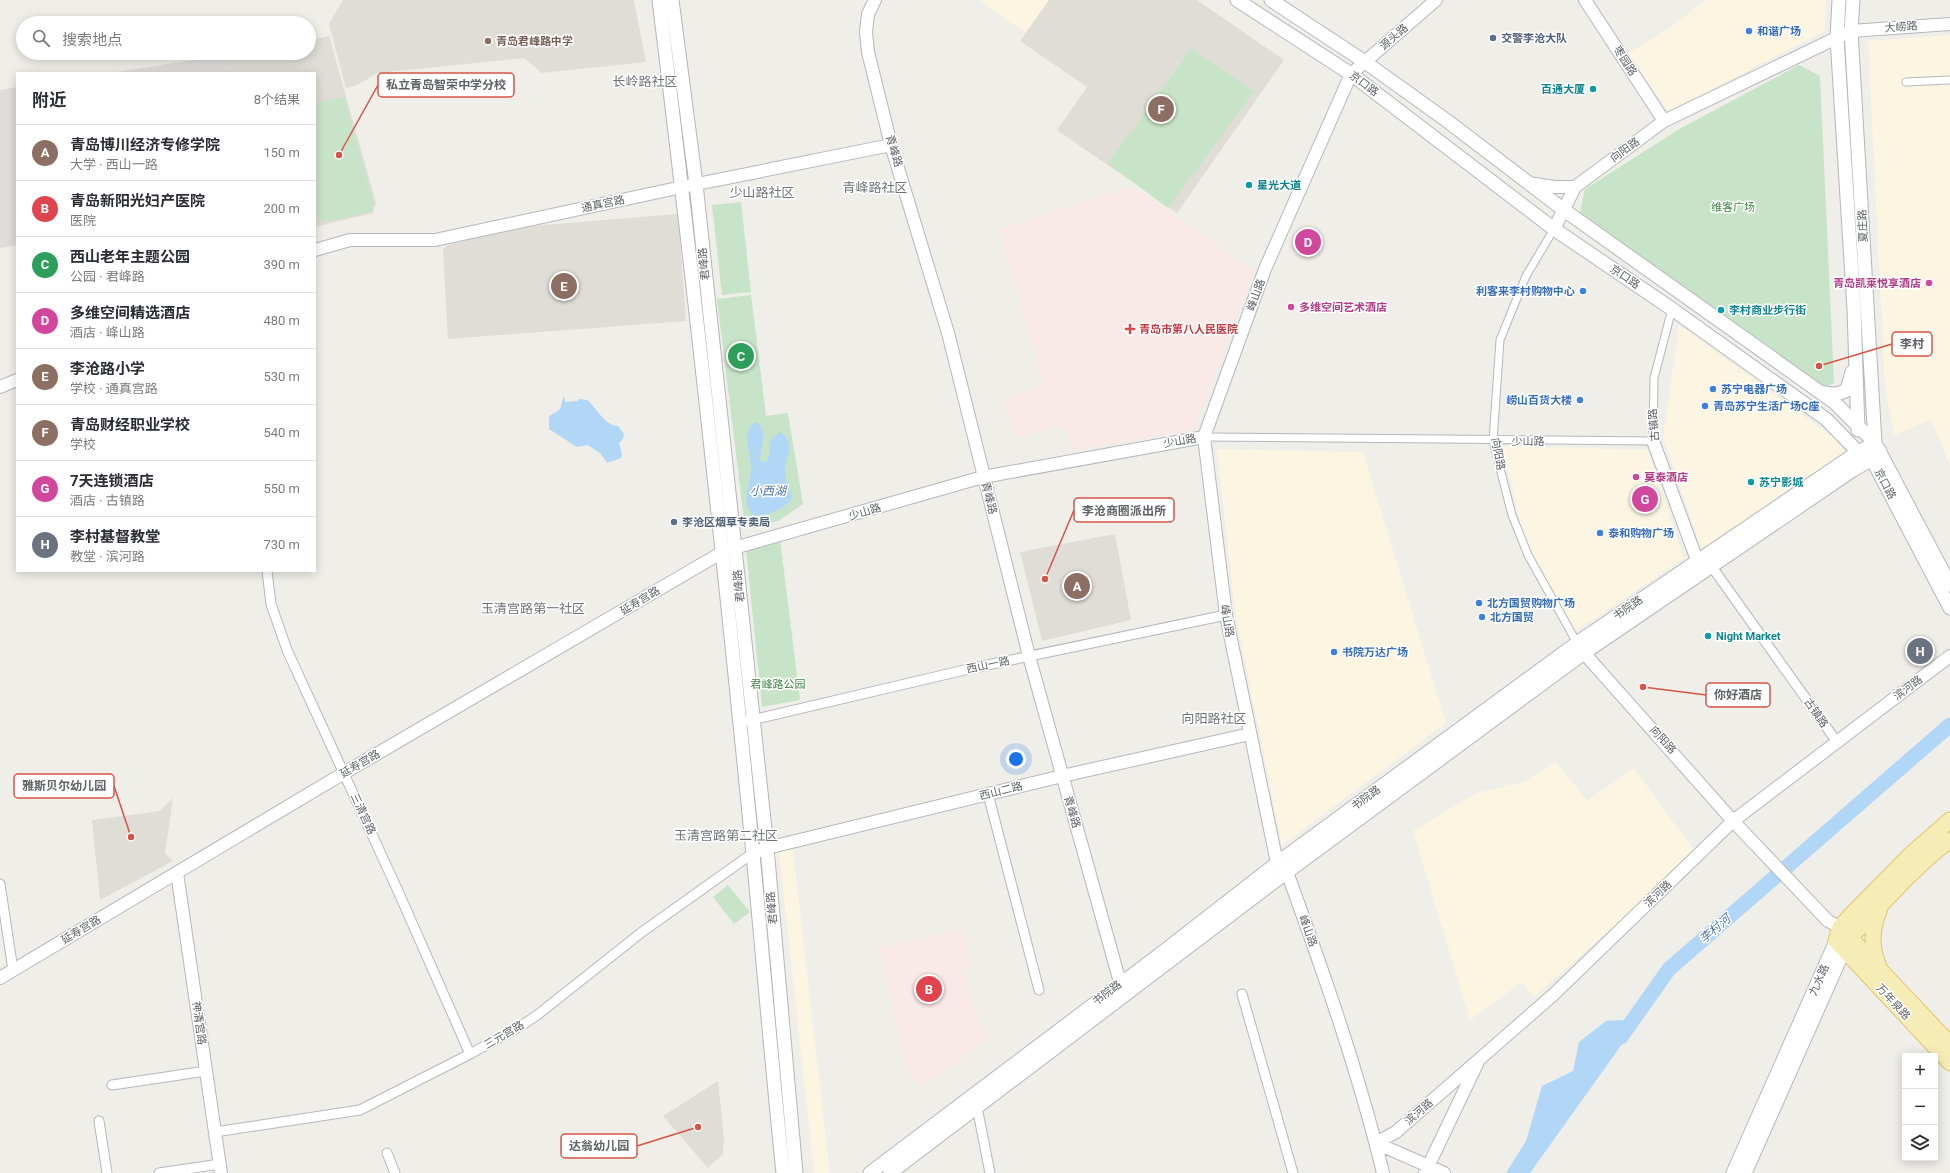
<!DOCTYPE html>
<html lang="zh">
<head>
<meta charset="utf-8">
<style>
	:root { --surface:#fff; --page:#f2f2f3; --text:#2b2b33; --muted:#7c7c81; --line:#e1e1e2; --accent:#d65447 }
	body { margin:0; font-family:Roboto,"Noto Sans SC",sans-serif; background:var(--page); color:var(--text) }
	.controls { position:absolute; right:12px; bottom:12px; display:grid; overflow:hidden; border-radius:0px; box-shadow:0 2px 10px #0003 }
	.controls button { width:36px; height:36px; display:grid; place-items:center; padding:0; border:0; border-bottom:1px solid var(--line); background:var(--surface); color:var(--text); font:20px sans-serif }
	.you { position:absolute; left:1016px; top:759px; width:14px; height:14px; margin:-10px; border:3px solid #fff; border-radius:50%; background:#1a73e8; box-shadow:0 0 0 6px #1a73e833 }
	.badge { display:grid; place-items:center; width:26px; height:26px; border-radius:50%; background:var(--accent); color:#fff; font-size:13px; font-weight:700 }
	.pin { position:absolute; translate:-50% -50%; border:2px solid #fff; box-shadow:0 1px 4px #0006 }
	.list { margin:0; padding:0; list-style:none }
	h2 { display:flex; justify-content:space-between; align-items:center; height:52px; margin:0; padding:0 16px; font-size:17px }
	h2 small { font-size:13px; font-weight:400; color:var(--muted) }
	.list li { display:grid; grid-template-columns:26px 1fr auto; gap:12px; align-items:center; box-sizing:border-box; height:56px; padding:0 16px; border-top:1px solid var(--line) }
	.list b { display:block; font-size:15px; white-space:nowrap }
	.list p { margin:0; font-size:13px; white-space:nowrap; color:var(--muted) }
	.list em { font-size:13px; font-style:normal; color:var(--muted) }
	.icon { flex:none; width:22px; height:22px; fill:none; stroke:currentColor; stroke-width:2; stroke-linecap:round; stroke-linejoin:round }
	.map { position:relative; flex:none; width:1950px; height:1173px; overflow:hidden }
	.search { position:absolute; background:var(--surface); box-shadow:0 2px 10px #0003; left:16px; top:16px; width:300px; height:44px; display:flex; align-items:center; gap:10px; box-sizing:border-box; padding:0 14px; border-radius:22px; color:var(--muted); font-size:15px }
	.panel { position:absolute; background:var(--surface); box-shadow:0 2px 10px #0003; left:16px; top:72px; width:300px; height:500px; border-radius:0px }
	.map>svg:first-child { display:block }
	.commercial { fill:#fbf5e2 }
	.industrial { fill:#deddda }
	.education { fill:#dfddd6 }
	.medical { fill:#f9e9e7 }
	.green { fill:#c8e4c8 }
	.water { fill:#b2d7f6 }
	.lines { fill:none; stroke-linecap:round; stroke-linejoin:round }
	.river { stroke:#b2d7f6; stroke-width:15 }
	.pedestrian-casing { stroke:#b5b7bb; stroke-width:9 }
	.minor-casing { stroke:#b5b7bb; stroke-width:11 }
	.tertiary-casing { stroke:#b5b7bb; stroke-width:14 }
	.secondary-casing { stroke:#b4b6ba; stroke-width:15 }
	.primary-casing { stroke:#e2c36e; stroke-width:17 }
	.pedestrian { stroke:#fff; stroke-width:7 }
	.minor { stroke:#fff; stroke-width:9 }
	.tertiary { stroke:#fff; stroke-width:12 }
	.secondary { stroke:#fff; stroke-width:13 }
	.primary { stroke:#f6edb6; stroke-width:15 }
	.shop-dot { fill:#3f7fe0; stroke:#fff; stroke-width:1.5 }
	.service-dot { fill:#5c6f8a; stroke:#fff; stroke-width:1.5 }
	.education-dot { fill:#8d6e63; stroke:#fff; stroke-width:1.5 }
	.culture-dot { fill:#0f9aa8; stroke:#fff; stroke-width:1.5 }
	.hotel-dot { fill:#d1479c; stroke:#fff; stroke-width:1.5 }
	.health-dot { fill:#e0444e; stroke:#fff; stroke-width:1.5 }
	.labels { text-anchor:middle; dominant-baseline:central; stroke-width:3; stroke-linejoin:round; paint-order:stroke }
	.street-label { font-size:11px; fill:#5f6266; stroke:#fff }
	.shop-label { font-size:11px; font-weight:bold; fill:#366cbe; stroke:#fff; text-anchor:start }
	.service-label { font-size:11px; font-weight:bold; fill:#4e5e75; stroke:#fff; text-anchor:start }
	.education-label { font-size:11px; font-weight:bold; fill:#785e54; stroke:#fff; text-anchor:start }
	.culture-label { font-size:11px; font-weight:bold; fill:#0d838f; stroke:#fff; text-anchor:start }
	.park-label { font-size:11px; fill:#418445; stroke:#fff }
	.hotel-label { font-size:11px; font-weight:bold; fill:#b23c85; stroke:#fff; text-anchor:start }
	.health-label { font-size:11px; font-weight:bold; fill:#be3a42; stroke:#fff; text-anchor:start }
	.water-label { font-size:12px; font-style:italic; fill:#4f78a6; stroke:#fff }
	.quarter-label { font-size:13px; fill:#707478; stroke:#fff }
	.leader { fill:none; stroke:#d65447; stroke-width:1.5 }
	.callout-dot { fill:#d65447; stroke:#fff; stroke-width:1.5 }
	.callout { fill:#fff; stroke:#d65447; stroke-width:1.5 }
	.callout-label { font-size:12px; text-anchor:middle; font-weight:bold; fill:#5f6266 }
</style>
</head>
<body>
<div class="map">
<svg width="1950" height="1173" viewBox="0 0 1950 1173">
	<rect width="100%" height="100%" fill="#efeee8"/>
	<path class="commercial" d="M979 0H1049L1026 33Z
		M1706 0H1826L1825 31 1668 111 1628 53 1661 34Z
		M1950 35V465L1931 420 1894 435 1885 388 1868 41Z
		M1679 325 1844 445V458L1701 549 1663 437Z
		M1502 446 1648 450 1684 558 1570 635 1522 532Z
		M1217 449 1363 452 1446 723 1282 845 1235 612Z
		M1556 761 1587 801 1634 768 1696 853 1534 997 1522 982 1470 1020 1413 831 1476 793 1525 782Z
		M793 849 830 1173H814L779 852Z"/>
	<path class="industrial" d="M227 55 231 73H110Z
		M17 87V245L0 248V90Z"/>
	<path class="education" d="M343 0H634L646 62 542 73 524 58 378 73 357 85 346 88 329 24Z
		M1049 0H1197L1284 60 1177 213 1057 130 1087 87 1020 41Z
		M329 36 376 203 373 213 315 227V73H231L227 55 237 53H309V40Z
		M678 214 686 321 448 339 443 250 448 245 520 227Z
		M1115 534 1131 620 1042 641 1020 552Z
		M173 798 165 853 173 861 100 900 92 820 160 811Z
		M718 1081 724 1138 723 1154 708 1168 663 1116Z"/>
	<path class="medical" d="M1132 186 1254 271 1193 430 1072 451 1065 426 1015 438 1004 397 1044 386 999 229Z
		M961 929 972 967 965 968 974 1011 991 1038 920 1088 907 1072 879 947Z"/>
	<path class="green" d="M1192 48 1254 92 1168 208 1108 163Z
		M1799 65 1820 76 1834 383 1821 389 1580 212 1585 189 1681 128Z
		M344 97 374 203 371 212 326 222 315 215V103Z
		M741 202 751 292 722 295 712 205Z
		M751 295 766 416 788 413 803 504 778 521 745 528 717 299Z
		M780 539 800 700 762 707 746 549Z
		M728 885 750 912 734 924 713 897Z"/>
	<path class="water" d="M564 396 565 402 577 401 580 399 587 400C597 408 604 425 618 426L624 434 623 439 619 443 622 454 621 458 607 463 601 454 588 445 577 447 549 429V416C566 407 558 409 564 396Z
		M755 422C770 428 760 449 760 460L764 463C771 456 770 453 769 444L773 437 781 432C797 446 786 454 785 470 784 478 790 489 792 497 786 510 768 515 755 516 738 504 752 482 751 466 751 454 740 431 755 422Z
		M1640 1019 1530 1173H1506L1526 1141 1542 1086 1573 1071 1579 1042 1606 1021Z"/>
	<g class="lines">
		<path class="river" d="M1621 1037 1669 969 1950 725"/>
		<defs>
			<path id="pedestrian" d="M1906 82 1950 80
				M1554 229 1526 276 1500 340 1493 441 1512 515 1528 555 1577 643
				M1204 437 1653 441 1654 378 1672 309"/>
			<path id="minor" d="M1712 567 1837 742
				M267 571 271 604 287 650 398 891 470 1054
				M739 723 973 668 1226 615
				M988 794 1039 990
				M0 884 13 970
				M1242 994 1293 1173
				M112 1085 206 1071
				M977 1107 990 1173
				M99 1121 107 1173
				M215 1132 360 1110 470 1054 519 1027 536 1016 642 932 753 853
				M387 1153 395 1173
				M159 1173 220 1164"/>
			<path id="tertiary" d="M875 0 868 14 866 32 868 52 891 145 948 333 1029 656 1123 993
				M1585 0 1664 121
				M1528 183 1555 187H1575
				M1554 229 1575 187 1664 121 1851 31 1950 24
				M315 250 350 240H435L682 187 891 145
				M0 387 17 380
				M1653 441 1697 560
				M1584 653 1733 821 1828 921 1840 927
				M753 853 767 848 1062 776 1250 734
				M177 873 221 1173
				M0 978 344 773 721 553 734 548 983 477 1204 437
				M1376 1143 1396 1132 1553 995 1733 821 1950 656
				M1376 1143 1444 1173
				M1383 1173C1358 1070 1323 971 1287 872L1277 863 1226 615 1204 437 1265 269 1351 74 1436 0
				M1425 1173 1477 1064"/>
			<path id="secondary" d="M659 0C694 284 725 569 753 854 763 960 772 1067 783 1173
				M672 0 696 184 767 848 796 1173
				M1237 0 1351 74 1554 229 1672 309 1826 419 1858 452 1872 459 1950 608
				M1271 0 1365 62 1446 120 1564 210 1834 402 1875 443
				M1839 0 1837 38 1854 309 1858 430
				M1853 0 1851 31 1875 443 1950 585
				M1821 392C1831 395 1837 395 1847 390L1852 372
				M870 1173 1163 952 1277 863 1577 643 1858 452 1875 443
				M890 1173 1287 872 1584 653 1853 470 1872 459 1880 451
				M1733 1173 1836 941
				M1745 1173 1844 950"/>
			<path id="primary" d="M1950 820 1908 857 1850 916 1840 927 1836 941 1950 1063
				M1840 927 1950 1044
				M1846 946 1850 938C1882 905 1913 868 1950 840
				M1879 967C1871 947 1871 931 1879 911"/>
		</defs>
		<use href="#pedestrian" class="pedestrian-casing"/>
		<use href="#minor" class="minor-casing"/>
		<use href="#tertiary" class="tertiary-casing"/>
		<use href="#secondary" class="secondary-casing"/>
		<use href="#primary" class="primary-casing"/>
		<use href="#pedestrian" class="pedestrian"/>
		<use href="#minor" class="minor"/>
		<use href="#tertiary" class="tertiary"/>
		<use href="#secondary" class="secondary"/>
		<use href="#primary" class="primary"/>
	</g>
	<g class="shop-dot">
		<circle cx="1749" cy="31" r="4"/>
		<circle cx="1583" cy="291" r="4"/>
		<circle cx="1713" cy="389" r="4"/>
		<circle cx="1580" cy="400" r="4"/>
		<circle cx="1705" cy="406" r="4"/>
		<circle cx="1600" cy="533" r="4"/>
		<circle cx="1479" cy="603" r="4"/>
		<circle cx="1482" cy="617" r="4"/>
		<circle cx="1334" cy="652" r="4"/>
	</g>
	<g class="service-dot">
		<circle cx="1493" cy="38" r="4"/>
		<circle cx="674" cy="522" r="4"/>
	</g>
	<circle class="education-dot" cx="488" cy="41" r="4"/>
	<g class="culture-dot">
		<circle cx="1593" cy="89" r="4"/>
		<circle cx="1249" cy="185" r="4"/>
		<circle cx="1721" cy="310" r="4"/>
		<circle cx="1751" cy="482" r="4"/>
		<circle cx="1708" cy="636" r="4"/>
	</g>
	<g class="hotel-dot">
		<circle cx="1929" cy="283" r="4"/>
		<circle cx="1291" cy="307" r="4"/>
		<circle cx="1636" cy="477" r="4"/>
	</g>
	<path class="health-dot" d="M1128 323h4v4h4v4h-4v4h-4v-4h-4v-4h4z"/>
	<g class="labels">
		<g class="street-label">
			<text transform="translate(1901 27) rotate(-4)">大崂路</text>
			<text transform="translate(1394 37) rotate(-41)">源头路</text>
			<text transform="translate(1625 61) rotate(57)">枣园路</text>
			<text transform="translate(1364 84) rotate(37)">京口路</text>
			<text transform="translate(1625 150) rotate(-36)">向阳路</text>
			<text transform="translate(894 151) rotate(74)">青峰路</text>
			<text transform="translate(603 204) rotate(-12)">通真宫路</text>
			<text transform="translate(1863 226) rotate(-93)">夏庄路</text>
			<text transform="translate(704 264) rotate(-96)">君峰路</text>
			<text transform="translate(1625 277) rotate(34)">京口路</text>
			<text transform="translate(1256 295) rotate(-70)">峰山路</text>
			<text transform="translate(1654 425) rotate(-94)">古镇路</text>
			<text transform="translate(1180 441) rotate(-10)">少山路</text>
			<text x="1528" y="441">少山路</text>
			<text transform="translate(1498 454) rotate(79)">向阳路</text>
			<text transform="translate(1885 484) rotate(62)">京口路</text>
			<text transform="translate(989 498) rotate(76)">青峰路</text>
			<text transform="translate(865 512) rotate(-16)">少山路</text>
			<text transform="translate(739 586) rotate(-96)">君峰路</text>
			<text transform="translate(640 601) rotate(-31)">延寿宫路</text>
			<text transform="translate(1628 608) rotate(-35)">书院路</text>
			<text transform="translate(1227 621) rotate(80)">峰山路</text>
			<text transform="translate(988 665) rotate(-12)">西山一路</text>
			<text transform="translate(1908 688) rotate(-37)">滨河路</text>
			<text transform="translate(1816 713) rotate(55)">古镇路</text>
			<text transform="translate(1663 740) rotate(48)">向阳路</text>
			<text transform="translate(360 764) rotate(-30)">延寿宫路</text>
			<text transform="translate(1001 791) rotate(-14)">西山二路</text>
			<text transform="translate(1366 798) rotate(-36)">书院路</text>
			<text transform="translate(1072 812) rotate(74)">青峰路</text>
			<text transform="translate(363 814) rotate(65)">三清宫路</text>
			<text transform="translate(1658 894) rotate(-44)">滨河路</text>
			<text transform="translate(772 908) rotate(-95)">君峰路</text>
			<text transform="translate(81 930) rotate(-31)">延寿宫路</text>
			<text transform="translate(1308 931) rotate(70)">峰山路</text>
			<text transform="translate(1819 980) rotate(-66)">九水路</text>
			<text transform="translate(1107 993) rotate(-37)">书院路</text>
			<text transform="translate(1893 1002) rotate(47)">万年泉路</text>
			<text transform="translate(199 1023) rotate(82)">神清宫路</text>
			<text transform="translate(504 1035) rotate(-30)">三元宫路</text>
			<text transform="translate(1419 1112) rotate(-41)">滨河路</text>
		</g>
		<g class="shop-label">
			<text x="1757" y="31">和谐广场</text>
			<text x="1575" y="291" text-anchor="end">利客来李村购物中心</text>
			<text x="1721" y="389">苏宁电器广场</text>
			<text x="1572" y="400" text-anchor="end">崂山百货大楼</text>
			<text x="1713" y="406">青岛苏宁生活广场C座</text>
			<text x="1608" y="533">泰和购物广场</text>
			<text x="1487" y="603">北方国贸购物广场</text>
			<text x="1490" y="617">北方国贸</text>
			<text x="1342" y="652">书院万达广场</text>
		</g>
		<g class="service-label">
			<text x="1501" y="38">交警李沧大队</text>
			<text x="682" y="522">李沧区烟草专卖局</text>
		</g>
		<g class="education-label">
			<text x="496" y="41">青岛君峰路中学</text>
		</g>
		<g class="culture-label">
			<text x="1585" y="89" text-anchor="end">百通大厦</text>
			<text x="1257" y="185">星光大道</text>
			<text x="1729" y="310">李村商业步行街</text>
			<text x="1759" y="482">苏宁影城</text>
			<text x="1716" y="636">Night Market</text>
		</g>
		<g class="park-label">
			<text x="1733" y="207">维客广场</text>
			<text x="778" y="684">君峰路公园</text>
		</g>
		<g class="hotel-label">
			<text x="1921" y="283" text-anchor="end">青岛凯莱悦享酒店</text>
			<text x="1299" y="307">多维空间艺术酒店</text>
			<text x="1644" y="477">莫泰酒店</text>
		</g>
		<g class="health-label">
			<text x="1139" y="329">青岛市第八人民医院</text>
		</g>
		<g class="water-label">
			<text x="768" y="491">小西湖</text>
			<text transform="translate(1715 929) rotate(-41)">李村河</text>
		</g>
		<g class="quarter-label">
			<text x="645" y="81">长岭路社区</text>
			<text x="875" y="187">青峰路社区</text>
			<text x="762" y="192">少山路社区</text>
			<text x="533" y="608">玉清宫路第一社区</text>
			<text x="1214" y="718">向阳路社区</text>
			<text x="726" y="835">玉清宫路第二社区</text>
		</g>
	</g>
	<path class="leader" d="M339 155L378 85M1819 366L1892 344M1045 579L1074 510M1643 687L1706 695M131 837L114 786M698 1127L637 1146"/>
	<g class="callout-dot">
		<circle cx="339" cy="155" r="4"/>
		<circle cx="1819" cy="366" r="4"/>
		<circle cx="1045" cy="579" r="4"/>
		<circle cx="1643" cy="687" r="4"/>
		<circle cx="131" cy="837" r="4"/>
		<circle cx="698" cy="1127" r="4"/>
	</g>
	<g class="callout">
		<rect x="378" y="73" width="136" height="24" rx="4"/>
		<rect x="1892" y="332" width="40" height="24" rx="4"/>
		<rect x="1074" y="498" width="100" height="24" rx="4"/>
		<rect x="1706" y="683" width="64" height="24" rx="4"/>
		<rect x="14" y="774" width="100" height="24" rx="4"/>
		<rect x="561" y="1134" width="76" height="24" rx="4"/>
	</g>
	<g class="callout-label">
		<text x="446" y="89">私立青岛智荣中学分校</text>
		<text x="1912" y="348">李村</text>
		<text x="1124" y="515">李沧商圈派出所</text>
		<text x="1738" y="699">你好酒店</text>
		<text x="64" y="790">雅斯贝尔幼儿园</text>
		<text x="599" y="1150">达翁幼儿园</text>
	</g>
</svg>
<div class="controls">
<button>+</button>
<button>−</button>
<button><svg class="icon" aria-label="layers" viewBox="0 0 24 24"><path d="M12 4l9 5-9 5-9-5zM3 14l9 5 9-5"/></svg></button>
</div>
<div class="you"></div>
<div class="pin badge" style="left:1077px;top:586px;background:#8d6e63">A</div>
<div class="pin badge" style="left:929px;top:989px;background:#e0444e">B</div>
<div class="pin badge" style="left:741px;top:356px;background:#2e9e5b">C</div>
<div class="pin badge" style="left:1308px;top:242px;background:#d1479c">D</div>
<div class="pin badge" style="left:564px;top:286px;background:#8d6e63">E</div>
<div class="pin badge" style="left:1161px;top:109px;background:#8d6e63">F</div>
<div class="pin badge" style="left:1645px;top:499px;background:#d1479c">G</div>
<div class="pin badge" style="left:1920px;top:651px;background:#6b7280">H</div>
<div class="search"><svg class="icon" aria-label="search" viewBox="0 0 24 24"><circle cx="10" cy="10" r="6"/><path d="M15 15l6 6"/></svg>搜索地点</div>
<section class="panel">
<h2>附近<small>8个结果</small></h2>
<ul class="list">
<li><span class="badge" style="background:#8d6e63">A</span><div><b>青岛博川经济专修学院</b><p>大学 · 西山一路</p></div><em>150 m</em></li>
<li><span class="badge" style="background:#e0444e">B</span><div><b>青岛新阳光妇产医院</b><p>医院</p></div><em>200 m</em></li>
<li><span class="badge" style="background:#2e9e5b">C</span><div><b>西山老年主题公园</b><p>公园 · 君峰路</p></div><em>390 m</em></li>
<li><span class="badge" style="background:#d1479c">D</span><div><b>多维空间精选酒店</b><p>酒店 · 峰山路</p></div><em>480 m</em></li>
<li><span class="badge" style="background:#8d6e63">E</span><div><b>李沧路小学</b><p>学校 · 通真宫路</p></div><em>530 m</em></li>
<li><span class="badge" style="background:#8d6e63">F</span><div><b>青岛财经职业学校</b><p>学校</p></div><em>540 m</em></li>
<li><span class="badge" style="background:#d1479c">G</span><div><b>7天连锁酒店</b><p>酒店 · 古镇路</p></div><em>550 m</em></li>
<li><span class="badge" style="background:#6b7280">H</span><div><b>李村基督教堂</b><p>教堂 · 滨河路</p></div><em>730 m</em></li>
</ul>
</section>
</div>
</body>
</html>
